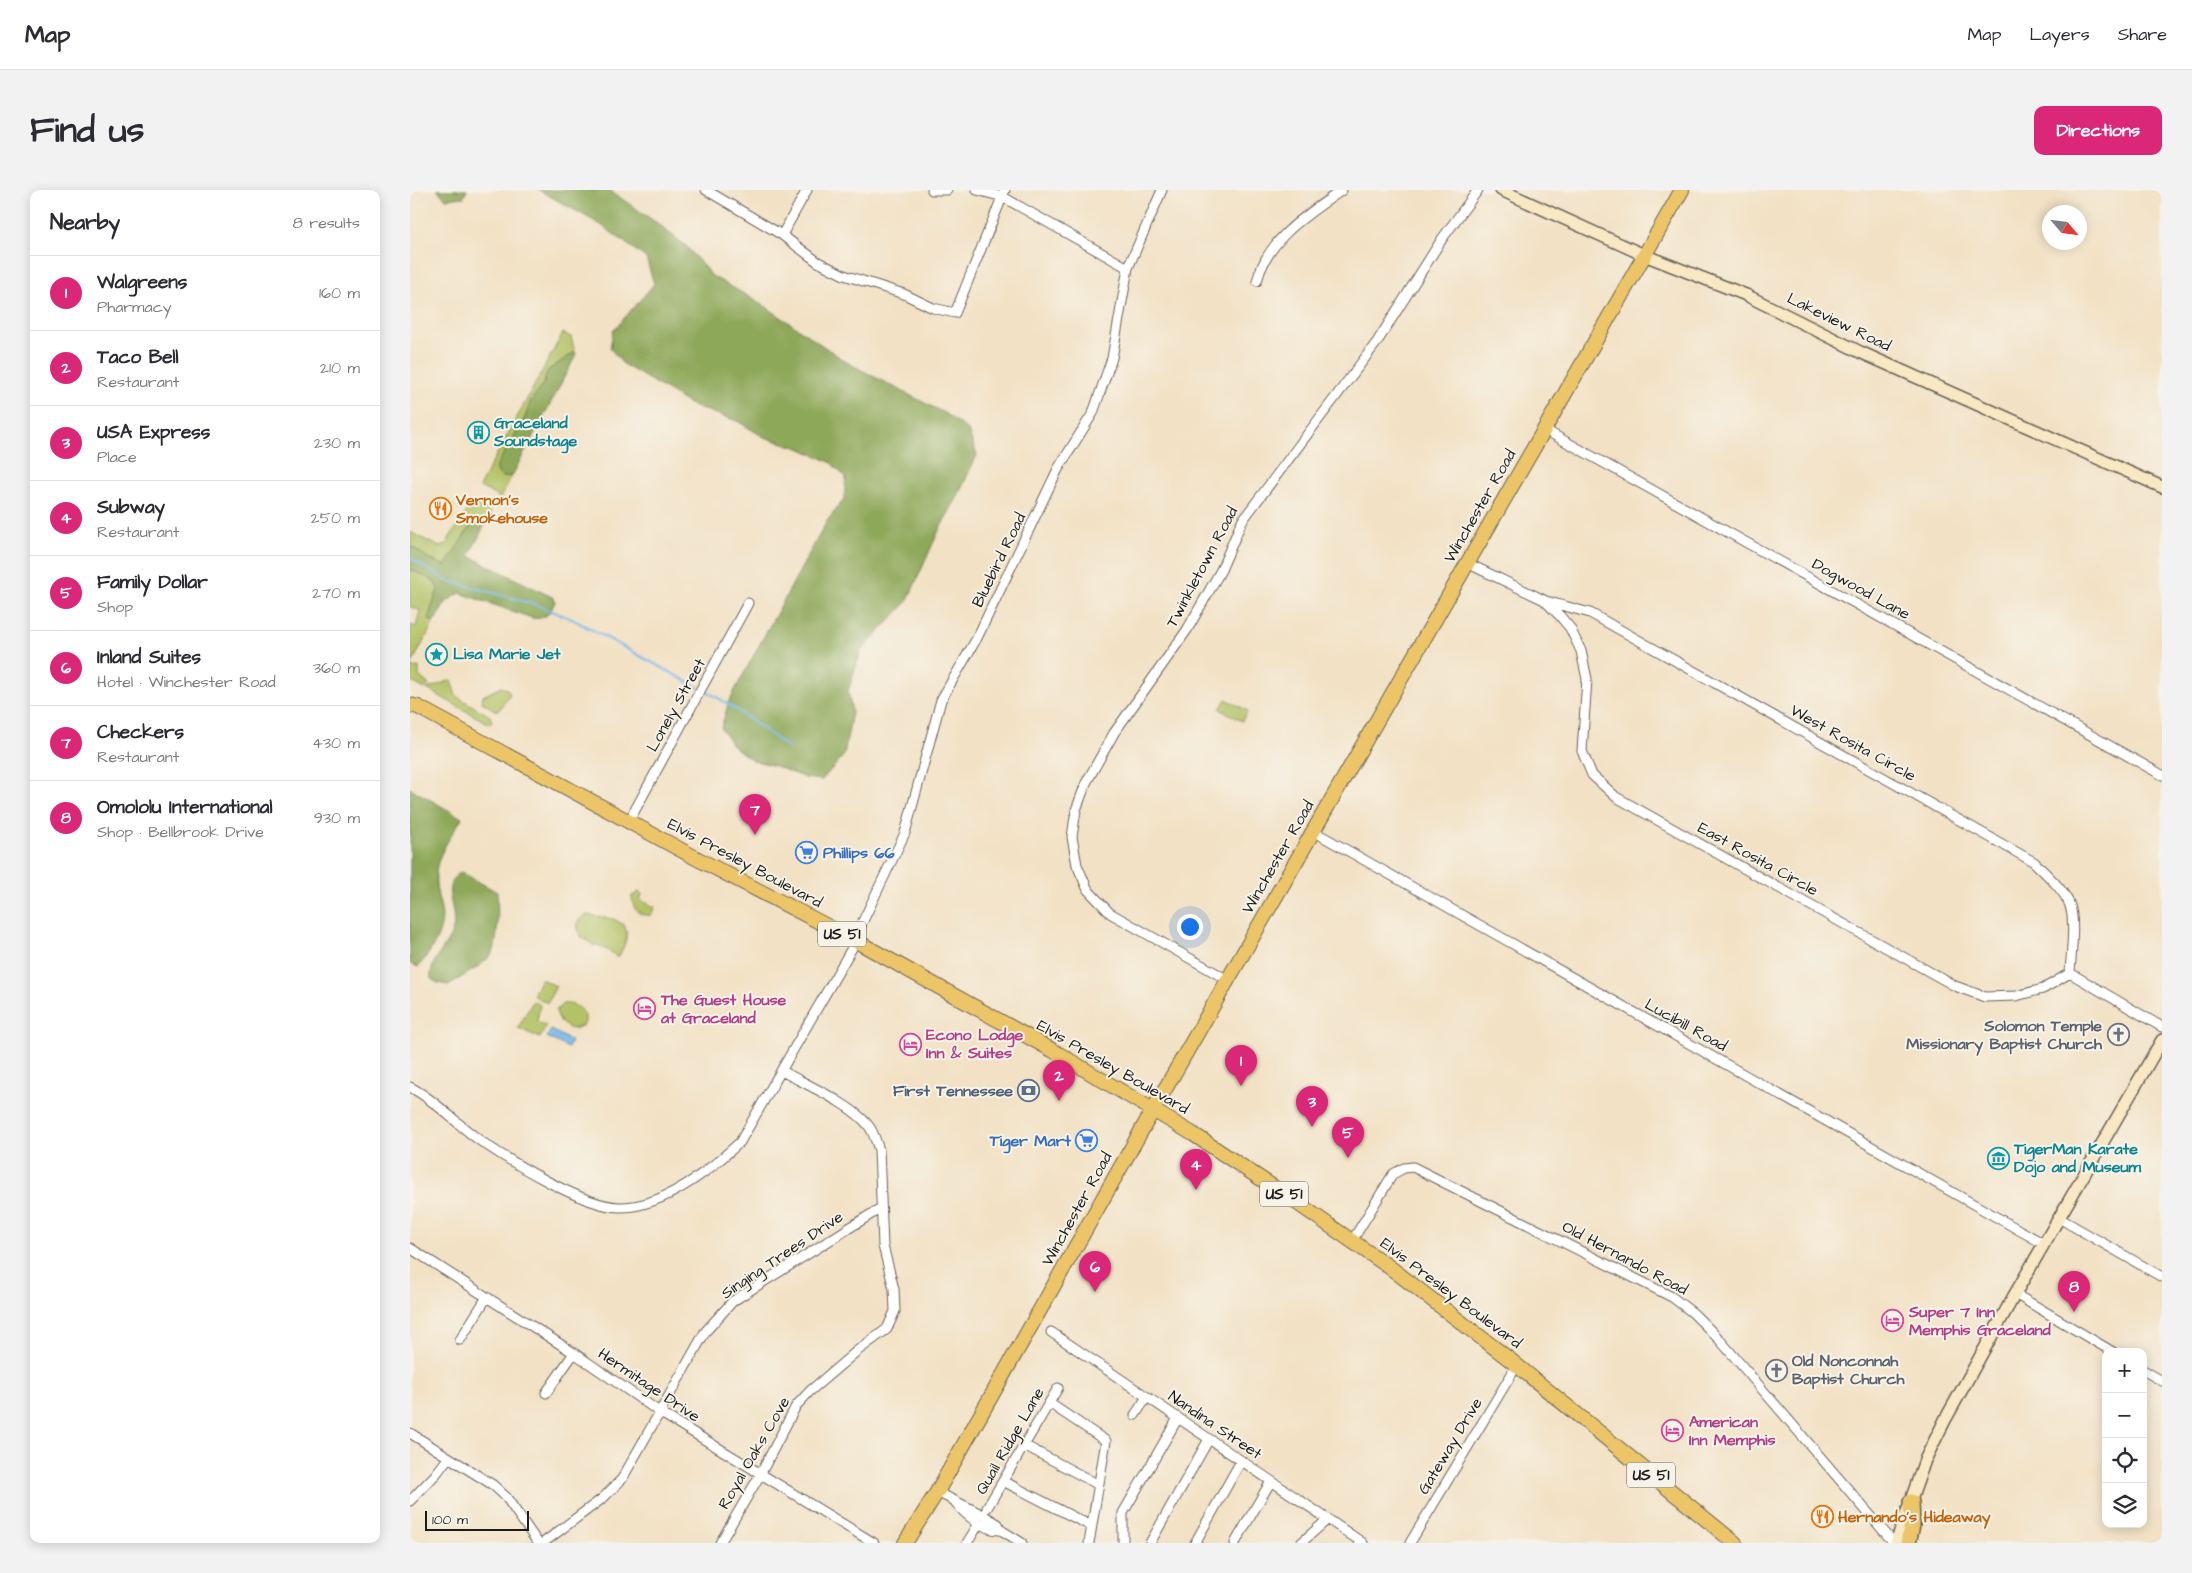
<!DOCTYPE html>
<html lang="en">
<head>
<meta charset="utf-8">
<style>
	:root { --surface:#fff; --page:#f2f2f3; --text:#2b2b33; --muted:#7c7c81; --line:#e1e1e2; --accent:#db2777 }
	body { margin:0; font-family:"Architects Daughter",sans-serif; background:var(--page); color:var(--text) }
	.controls { position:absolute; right:15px; bottom:15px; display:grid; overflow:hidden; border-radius:10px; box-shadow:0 2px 12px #0003 }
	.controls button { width:45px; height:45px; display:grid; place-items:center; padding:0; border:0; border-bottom:1px solid var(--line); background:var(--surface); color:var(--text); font:25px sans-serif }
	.compass { position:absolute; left:1632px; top:15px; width:45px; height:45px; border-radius:50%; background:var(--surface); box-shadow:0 2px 12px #0003; rotate:118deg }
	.scale { position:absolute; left:15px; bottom:12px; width:104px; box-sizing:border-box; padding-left:5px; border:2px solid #1c1c1c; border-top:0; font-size:14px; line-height:18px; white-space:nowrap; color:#1c1c1c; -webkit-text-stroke:4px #f7f3e8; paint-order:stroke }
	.you { position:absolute; left:779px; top:736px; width:18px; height:18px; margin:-12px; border:4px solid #fff; border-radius:50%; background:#1a73e8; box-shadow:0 0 0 8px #1a73e833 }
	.badge { display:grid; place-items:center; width:32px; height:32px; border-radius:50%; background:var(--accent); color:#fff; font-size:16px; font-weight:700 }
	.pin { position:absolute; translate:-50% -41px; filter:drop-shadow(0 1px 2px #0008) }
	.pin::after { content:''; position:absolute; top:26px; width:18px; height:15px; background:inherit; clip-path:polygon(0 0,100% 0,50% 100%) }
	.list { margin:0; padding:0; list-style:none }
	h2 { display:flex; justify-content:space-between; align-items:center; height:65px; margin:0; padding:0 20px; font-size:21px }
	h2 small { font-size:16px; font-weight:400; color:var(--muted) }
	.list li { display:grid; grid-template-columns:32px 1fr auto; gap:15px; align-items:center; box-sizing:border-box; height:75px; padding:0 20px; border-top:1px solid var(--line) }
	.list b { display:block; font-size:19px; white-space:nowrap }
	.list p { margin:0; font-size:16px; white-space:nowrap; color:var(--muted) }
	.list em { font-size:16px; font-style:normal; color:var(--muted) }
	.icon { flex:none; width:28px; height:28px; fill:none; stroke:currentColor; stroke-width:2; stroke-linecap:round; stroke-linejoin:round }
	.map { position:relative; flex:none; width:1752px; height:1353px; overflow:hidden; border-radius:10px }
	header { display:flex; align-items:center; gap:30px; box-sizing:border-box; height:70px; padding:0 25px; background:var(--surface); border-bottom:1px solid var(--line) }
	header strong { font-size:24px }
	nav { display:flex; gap:28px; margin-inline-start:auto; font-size:18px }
	.intro { display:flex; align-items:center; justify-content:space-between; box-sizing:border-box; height:120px; padding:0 30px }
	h1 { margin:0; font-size:35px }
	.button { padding:12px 22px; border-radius:10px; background:var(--accent); color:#fff; font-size:18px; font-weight:700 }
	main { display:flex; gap:30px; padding:0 30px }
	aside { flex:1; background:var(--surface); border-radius:10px; box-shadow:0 2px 12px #0003 }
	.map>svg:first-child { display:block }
	.green { fill:#b3c265; stroke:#686f40 }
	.forest { fill:#8ea85a; stroke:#55623b }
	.water { fill:#76baec; stroke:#496b84 }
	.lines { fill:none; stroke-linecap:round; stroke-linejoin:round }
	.stream { stroke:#76baec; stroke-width:2 }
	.street-casing { stroke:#676157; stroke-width:11 }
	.secondary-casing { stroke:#676157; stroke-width:14 }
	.primary-casing { stroke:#676157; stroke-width:16 }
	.highway-casing { stroke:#676157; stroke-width:18 }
	.street { stroke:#fff; stroke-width:9 }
	.secondary { stroke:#f8e8c3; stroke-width:11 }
	.primary { stroke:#edc569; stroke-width:14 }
	.highway { stroke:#edc569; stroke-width:15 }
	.labels { text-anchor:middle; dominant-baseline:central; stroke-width:4; stroke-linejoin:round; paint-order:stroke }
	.shield { fill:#f7f3e8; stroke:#5e5c59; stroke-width:1 }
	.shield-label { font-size:15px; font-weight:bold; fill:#1c1c1c }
	.street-label { font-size:16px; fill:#1c1c1c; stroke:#f7f3e8 }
	.culture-label { font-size:16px; font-weight:bold; fill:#0d838f; stroke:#f7f3e8; text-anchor:start }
	.food-label { font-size:16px; font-weight:bold; fill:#c56008; stroke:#f7f3e8; text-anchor:start }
	.shop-label { font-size:16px; font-weight:bold; fill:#366cbe; stroke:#f7f3e8; text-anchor:start }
	.hotel-label { font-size:16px; font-weight:bold; fill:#b23c85; stroke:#f7f3e8; text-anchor:start }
	.worship-label { font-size:16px; font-weight:bold; fill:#5b616d; stroke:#f7f3e8; text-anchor:end }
	.service-label { font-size:16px; font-weight:bold; fill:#4e5e75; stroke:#f7f3e8; text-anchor:end }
</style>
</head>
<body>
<header>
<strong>Map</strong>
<nav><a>Map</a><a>Layers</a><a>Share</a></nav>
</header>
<div class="intro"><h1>Find us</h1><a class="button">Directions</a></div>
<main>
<aside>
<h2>Nearby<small>8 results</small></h2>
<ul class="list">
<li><span class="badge">1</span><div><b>Walgreens</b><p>Pharmacy</p></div><em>160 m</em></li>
<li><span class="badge">2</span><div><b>Taco Bell</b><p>Restaurant</p></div><em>210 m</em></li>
<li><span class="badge">3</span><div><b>USA Express</b><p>Place</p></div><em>230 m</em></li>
<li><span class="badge">4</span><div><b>Subway</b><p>Restaurant</p></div><em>250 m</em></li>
<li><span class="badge">5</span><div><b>Family Dollar</b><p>Shop</p></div><em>270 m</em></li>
<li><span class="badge">6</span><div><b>Inland Suites</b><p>Hotel · Winchester Road</p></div><em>360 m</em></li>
<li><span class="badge">7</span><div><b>Checkers</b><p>Restaurant</p></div><em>430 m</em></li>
<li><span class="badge">8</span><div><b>Omololu International</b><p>Shop · Bellbrook Drive</p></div><em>930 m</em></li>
</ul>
</aside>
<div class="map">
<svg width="1752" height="1353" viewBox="0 0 1752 1353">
	<rect width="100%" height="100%" fill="#f7f3e8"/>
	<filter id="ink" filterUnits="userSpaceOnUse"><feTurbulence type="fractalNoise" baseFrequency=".02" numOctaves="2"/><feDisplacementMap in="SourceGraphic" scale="10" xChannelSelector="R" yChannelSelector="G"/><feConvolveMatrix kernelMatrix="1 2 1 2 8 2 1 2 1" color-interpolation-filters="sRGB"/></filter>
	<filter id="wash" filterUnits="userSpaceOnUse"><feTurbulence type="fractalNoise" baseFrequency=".0096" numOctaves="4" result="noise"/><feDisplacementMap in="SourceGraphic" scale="20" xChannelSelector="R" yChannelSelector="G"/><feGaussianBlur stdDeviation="1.12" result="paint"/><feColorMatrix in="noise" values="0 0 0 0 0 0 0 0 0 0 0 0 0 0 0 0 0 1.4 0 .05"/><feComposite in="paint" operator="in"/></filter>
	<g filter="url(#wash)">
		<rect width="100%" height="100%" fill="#f2e1c4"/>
		<path class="green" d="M153 143 161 147 165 162 137 181 134 193 121 212 115 228 86 277 92 287 102 286 90 308 70 297V295Z
			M62 313 80 322 81 325 74 336 71 333 60 337 35 376 20 369 0 356V342L30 357 35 355Z
			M0 379 24 391 28 399 19 426 20 430 24 432 0 477V435L6 437 10 420 0 417Z
			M9 477V486L19 495 15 499 0 491V478Z
			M41 490 46 506 80 526 82 532 79 534 17 499Z
			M91 497 97 499 100 504 90 519 86 521 72 512 73 506Z
			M816 509 838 521 832 531 810 519Z
			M229 702 232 704 230 710 245 717 241 725C229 727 222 718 222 706Z
			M177 725 204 729 214 735C220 746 214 756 209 766L205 767 206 765 186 754 185 756 170 746 167 734 170 729Z
			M131 789 146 796 137 813 123 805Z
			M123 811 130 815 127 831 136 836 130 848 108 838Z
			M153 814C166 813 179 821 174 835L164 839C155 838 147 831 146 820Z"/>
		<path class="forest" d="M27 0H57L54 7 36 9Z
			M129 0H199L250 35 276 56 302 86 352 114 438 173 534 223 558 240 567 265 547 308 529 340 497 412 451 461 438 501 442 522 434 565 412 590 395 588 365 576 342 570 323 556 311 538 319 511 352 450 417 331 434 309 436 288 420 272 389 258 354 247 327 231 283 216 213 174 200 158 203 141 244 94 236 68 191 35Z
			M165 162 166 165 102 286 92 287 88 283 86 277 115 228 120 212 134 193 137 181Z
			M71 333 74 336 59 366 144 408 145 412C139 424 136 430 122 428L50 403 37 411 24 432 20 430 19 426 28 399 24 391 0 379V356L20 369 35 376 60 337Z
			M0 598 52 628C44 641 33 657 28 672 24 686 26 701 30 714 37 738 23 759 8 777L0 774Z
			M51 682 87 702C88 714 89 755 82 764 71 777 52 787 38 795L27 793 21 789C19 770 38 757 43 739 48 718 28 696 51 682Z"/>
		<path class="water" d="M141 840 161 851 158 858 137 847Z"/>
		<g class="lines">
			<path class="stream" d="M0 368 36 390 127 415 164 430 289 498
				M294 500C324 516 351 537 378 558"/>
		</g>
	</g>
	<g filter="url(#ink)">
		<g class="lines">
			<defs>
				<path id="street" d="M296 0 372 45 408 72 434 85 494 104 523 118 545 123 595 0
					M522 0H537
					M567 0 593 7 718 78
					M372 45 397 0
					M847 91C858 48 897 25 932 0
					M1135 240 1752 585
					M1057 373 1134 410 1150 426 1160 438 1171 461 1177 489 1172 561 1182 585 1206 607 1545 796 1575 807 1606 806 1633 799 1660 783
					M1136 411 1180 423 1624 672C1637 685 1651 697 1659 713 1666 729 1661 765 1660 783
					M219 631 338 413
					M903 641 1634 1054
					M1660 783 1752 837
					M818 790 700 723 678 700 667 675 662 647 666 620 676 593 704 543 777 440 811 380 832 331 967 152 1032 49 1068 0
					M0 897C27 911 47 935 72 952 103 973 173 1016 209 1017 253 1018 300 980 330 952L446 751 452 733 495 643 531 510 567 448 648 279 683 223 702 168 718 78 752 0
					M1649 1028 1752 1087
					M942 1051 983 984 994 978 1003 977 1262 1107 1283 1123 1309 1149 1484 1353
					M0 1058 164 1163 251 1223 464 1353
					M1605 1104 1703 1162
					M641 1142 953 1353
					M50 1150 77 1107
					M1733 1180 1752 1191
					M136 1203 164 1163
					M639 1213 696 1251 679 1353
					M725 1225 737 1207
					M0 1243 83 1295 96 1307 128 1353
					M614 1255 687 1294
					M593 1291 681 1336
					M527 1302 573 1325 588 1334 591 1340 612 1353
					M0 1311 26 1284 38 1268
					M546 1313C555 1325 575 1341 591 1340
					M577 1318 648 1198
					M133 1353 193 1308 212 1289 295 1142 323 1111 471 1018
					M310 1353 350 1285 386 1216 400 1201 447 1161 477 1139 485 1121 484 1099 473 1056 469 960C466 952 464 942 458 935 441 914 397 895 372 881
					M557 1353 567 1337
					M713 1353V1323L768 1228
					M740 1353 799 1249
					M785 1353 831 1271
					M825 1353 861 1291
					M891 1353 918 1329
					M1000 1353 1107 1175"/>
				<path id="secondary" d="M1091 0 1234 65 1336 105 1450 162 1752 297
					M1486 1353 1515 1270 1535 1230 1605 1104 1752 850"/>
				<path id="primary" d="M0 515 8 517 284 667 446 751 642 860 783 944 880 1008 982 1079 1099 1169 1325 1353
					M495 1353 527 1302 743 920 1272 0"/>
				<path id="highway" d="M1498 1353 1502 1335 1501 1312"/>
			</defs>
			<use href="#street" class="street-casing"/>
			<use href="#secondary" class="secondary-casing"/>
			<use href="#primary" class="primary-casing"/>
			<use href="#highway" class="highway-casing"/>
			<use href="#street" class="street"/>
			<use href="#secondary" class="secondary"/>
			<use href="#primary" class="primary"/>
			<use href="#highway" class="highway"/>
		</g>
	</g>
	<defs>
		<symbol id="building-ring" viewBox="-11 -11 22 22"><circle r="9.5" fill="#f7f3e8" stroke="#0f9aa8" stroke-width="1.5"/><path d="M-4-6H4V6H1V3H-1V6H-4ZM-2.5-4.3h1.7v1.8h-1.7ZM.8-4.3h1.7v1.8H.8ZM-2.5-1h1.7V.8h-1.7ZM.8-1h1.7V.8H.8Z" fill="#0f9aa8"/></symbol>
		<symbol id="restaurant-ring" viewBox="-11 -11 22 22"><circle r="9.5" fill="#f7f3e8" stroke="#e8710a" stroke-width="1.5"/><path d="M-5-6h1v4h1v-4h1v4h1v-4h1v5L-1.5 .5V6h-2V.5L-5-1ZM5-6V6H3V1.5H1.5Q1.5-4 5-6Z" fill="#e8710a"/></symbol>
		<symbol id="sight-ring" viewBox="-11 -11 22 22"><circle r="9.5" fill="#f7f3e8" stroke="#0f9aa8" stroke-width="1.5"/><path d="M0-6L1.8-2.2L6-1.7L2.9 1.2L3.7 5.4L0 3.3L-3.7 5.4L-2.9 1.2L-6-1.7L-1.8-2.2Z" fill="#0f9aa8"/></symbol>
		<symbol id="supermarket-ring" viewBox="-11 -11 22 22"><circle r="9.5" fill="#f7f3e8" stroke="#3f7fe0" stroke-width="1.5"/><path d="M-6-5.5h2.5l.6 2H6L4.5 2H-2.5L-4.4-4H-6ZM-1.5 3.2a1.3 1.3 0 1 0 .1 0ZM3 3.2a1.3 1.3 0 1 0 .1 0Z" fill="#3f7fe0"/></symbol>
		<symbol id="hotel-ring" viewBox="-11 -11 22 22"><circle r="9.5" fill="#f7f3e8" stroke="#d1479c" stroke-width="1.5"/><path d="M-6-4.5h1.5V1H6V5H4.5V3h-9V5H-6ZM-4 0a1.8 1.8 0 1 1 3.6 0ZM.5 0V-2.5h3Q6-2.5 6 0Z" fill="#d1479c"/></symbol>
		<symbol id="church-ring" viewBox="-11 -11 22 22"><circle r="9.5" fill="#f7f3e8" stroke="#6b7280" stroke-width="1.5"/><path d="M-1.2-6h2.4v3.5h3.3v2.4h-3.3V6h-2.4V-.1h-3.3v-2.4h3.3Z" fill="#6b7280"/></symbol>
		<symbol id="bank-ring" viewBox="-11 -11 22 22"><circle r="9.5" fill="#f7f3e8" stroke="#5c6f8a" stroke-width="1.5"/><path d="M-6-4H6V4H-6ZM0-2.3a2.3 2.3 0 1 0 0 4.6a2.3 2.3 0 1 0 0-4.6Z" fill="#5c6f8a"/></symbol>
		<symbol id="museum-ring" viewBox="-11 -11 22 22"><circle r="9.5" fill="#f7f3e8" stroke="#0f9aa8" stroke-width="1.5"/><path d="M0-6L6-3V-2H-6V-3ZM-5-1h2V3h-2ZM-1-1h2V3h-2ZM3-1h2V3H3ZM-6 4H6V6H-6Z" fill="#0f9aa8"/></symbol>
	</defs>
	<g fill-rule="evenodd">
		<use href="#building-ring" x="56" y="230" width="25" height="25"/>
		<use href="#restaurant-ring" x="18" y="306" width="25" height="25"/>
		<use href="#sight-ring" x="14" y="452" width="25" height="25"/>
		<use href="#supermarket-ring" x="384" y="650" width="25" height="25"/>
		<use href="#hotel-ring" x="222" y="806" width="25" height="25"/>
		<use href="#church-ring" x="1696" y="832" width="25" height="25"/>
		<use href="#hotel-ring" x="488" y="842" width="25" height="25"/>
		<use href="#bank-ring" x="606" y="888" width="25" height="25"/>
		<use href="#supermarket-ring" x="664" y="938" width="25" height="25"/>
		<use href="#museum-ring" x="1576" y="956" width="25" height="25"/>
		<use href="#hotel-ring" x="1470" y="1118" width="25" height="25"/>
		<use href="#church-ring" x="1354" y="1168" width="25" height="25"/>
		<use href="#hotel-ring" x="1250" y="1228" width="25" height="25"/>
		<use href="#restaurant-ring" x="1400" y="1314" width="25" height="25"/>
	</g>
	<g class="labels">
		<g class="shield">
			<rect x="408" y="731.5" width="48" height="25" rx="4"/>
			<rect x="850" y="991.5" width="48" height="25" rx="4"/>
			<rect x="1217" y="1272.5" width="48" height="25" rx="4"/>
		</g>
		<g class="shield-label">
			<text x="432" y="744">US 51</text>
			<text x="874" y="1004">US 51</text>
			<text x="1241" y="1285">US 51</text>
		</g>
		<g class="street-label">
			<text transform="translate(1429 132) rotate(26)">Lakeview Road</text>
			<text transform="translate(1070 316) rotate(-60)">Winchester Road</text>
			<text transform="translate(589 370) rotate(-64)">Bluebird Road</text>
			<text transform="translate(792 377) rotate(-62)">Twinkletown Road</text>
			<text transform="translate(1451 399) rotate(29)">Dogwood Lane</text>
			<text transform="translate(266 515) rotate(-61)">Lonely Street</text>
			<text transform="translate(1443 553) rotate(29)">West Rosita Circle</text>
			<text transform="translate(868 667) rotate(-60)">Winchester Road</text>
			<text transform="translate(1348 669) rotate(29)">East Rosita Circle</text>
			<text transform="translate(335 673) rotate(28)">Elvis Presley Boulevard</text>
			<text transform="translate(1276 835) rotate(29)">Lucibill Road</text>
			<text transform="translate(703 877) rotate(30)">Elvis Presley Boulevard</text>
			<text transform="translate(667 1019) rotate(-61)">Winchester Road</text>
			<text transform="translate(372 1065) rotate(-34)">Singing Trees Drive</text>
			<text transform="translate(1215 1068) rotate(28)">Old Hernando Road</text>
			<text transform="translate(1041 1103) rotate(37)">Elvis Presley Boulevard</text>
			<text transform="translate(239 1195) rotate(34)">Hermitage Drive</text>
			<text transform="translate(805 1235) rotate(34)">Nandina Street</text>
			<text transform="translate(600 1251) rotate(-60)">Quail Ridge Lane</text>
			<text transform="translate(1040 1256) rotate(-59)">Gateway Drive</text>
			<text transform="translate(344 1263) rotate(-60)">Royal Oaks Cove</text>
		</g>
		<g class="culture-label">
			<text x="84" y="233">Graceland<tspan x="84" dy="18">Soundstage</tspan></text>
			<text x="43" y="464">Lisa Marie Jet</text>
			<text x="1604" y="959">TigerMan Karate<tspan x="1604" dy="18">Dojo and Museum</tspan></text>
		</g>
		<g class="food-label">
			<text x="46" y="310">Vernon's<tspan x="46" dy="18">Smokehouse</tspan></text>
			<text x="1428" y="1327">Hernando's Hideaway</text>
		</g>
		<g class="shop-label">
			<text x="413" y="663">Phillips 66</text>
			<text x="661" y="951" text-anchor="end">Tiger Mart</text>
		</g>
		<g class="hotel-label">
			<text x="251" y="810">The Guest House<tspan x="251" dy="18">at Graceland</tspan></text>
			<text x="516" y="845">Econo Lodge<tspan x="516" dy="18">Inn &amp; Suites</tspan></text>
			<text x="1499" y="1122">Super 7 Inn<tspan x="1499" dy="18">Memphis Graceland</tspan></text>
			<text x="1279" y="1232">American<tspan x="1279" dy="18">Inn Memphis</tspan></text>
		</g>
		<g class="worship-label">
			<text x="1692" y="836">Solomon Temple<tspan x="1692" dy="18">Missionary Baptist Church</tspan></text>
			<text x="1382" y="1171" text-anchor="start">Old Nonconnah<tspan x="1382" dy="18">Baptist Church</tspan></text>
		</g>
		<g class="service-label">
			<text x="603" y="901">First Tennessee</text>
		</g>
	</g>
</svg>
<div class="controls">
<button>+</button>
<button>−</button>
<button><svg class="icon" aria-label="locate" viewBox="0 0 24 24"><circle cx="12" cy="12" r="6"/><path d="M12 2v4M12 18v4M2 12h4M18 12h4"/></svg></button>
<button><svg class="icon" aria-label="layers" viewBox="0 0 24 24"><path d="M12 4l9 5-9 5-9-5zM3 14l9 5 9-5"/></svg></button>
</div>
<svg class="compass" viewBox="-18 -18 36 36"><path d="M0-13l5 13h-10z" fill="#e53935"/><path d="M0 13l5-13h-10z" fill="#7c7c81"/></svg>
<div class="scale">100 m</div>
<div class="you"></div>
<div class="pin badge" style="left:831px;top:896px">1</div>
<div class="pin badge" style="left:649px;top:911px">2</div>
<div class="pin badge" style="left:902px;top:937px">3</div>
<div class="pin badge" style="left:786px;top:1000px">4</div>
<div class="pin badge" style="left:938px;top:968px">5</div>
<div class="pin badge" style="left:685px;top:1102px">6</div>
<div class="pin badge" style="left:345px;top:645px">7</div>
<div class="pin badge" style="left:1664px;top:1122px">8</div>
</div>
</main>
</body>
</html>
